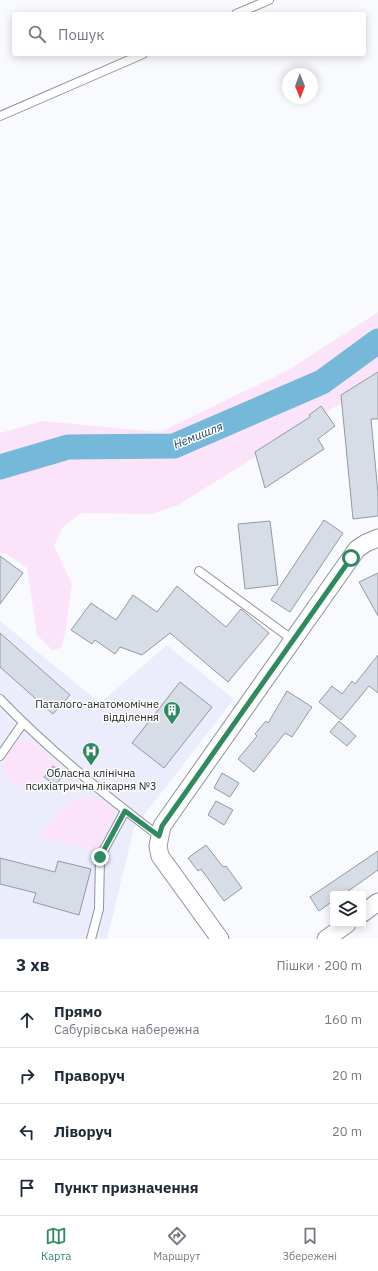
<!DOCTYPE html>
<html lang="uk">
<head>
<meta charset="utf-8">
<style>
	:root { --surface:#fff; --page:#f2f2f3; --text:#1f2937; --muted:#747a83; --line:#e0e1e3; --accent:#308a5f }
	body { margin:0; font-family:"IBM Plex Sans",sans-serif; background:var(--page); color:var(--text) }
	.controls { position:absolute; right:12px; bottom:12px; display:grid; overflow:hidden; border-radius:4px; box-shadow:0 2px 10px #0003 }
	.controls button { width:36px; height:36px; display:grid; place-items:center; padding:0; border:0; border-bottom:1px solid var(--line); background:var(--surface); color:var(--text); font:20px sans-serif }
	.compass { position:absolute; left:282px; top:68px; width:36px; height:36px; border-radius:50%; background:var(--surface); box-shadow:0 2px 10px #0003; rotate:179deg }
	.stop { position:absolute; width:12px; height:12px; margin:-9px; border:3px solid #308a5f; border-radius:50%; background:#fff }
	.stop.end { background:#308a5f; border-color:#fff; box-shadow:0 1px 4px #0008 }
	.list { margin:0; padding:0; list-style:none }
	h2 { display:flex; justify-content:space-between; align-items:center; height:52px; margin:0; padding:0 16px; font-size:17px }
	h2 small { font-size:13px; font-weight:400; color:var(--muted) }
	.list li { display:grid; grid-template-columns:26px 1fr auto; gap:12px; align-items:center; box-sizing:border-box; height:56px; padding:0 16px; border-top:1px solid var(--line) }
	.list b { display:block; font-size:15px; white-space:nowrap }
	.list p { margin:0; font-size:13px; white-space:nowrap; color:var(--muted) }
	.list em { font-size:13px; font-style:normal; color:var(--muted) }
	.icon { flex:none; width:22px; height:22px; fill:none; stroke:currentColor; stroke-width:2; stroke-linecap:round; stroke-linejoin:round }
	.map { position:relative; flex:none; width:378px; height:939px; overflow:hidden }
	.search { position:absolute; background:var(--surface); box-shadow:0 2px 10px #0003; left:12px; right:12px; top:12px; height:44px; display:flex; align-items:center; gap:10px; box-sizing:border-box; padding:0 14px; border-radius:4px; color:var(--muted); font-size:15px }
	.sheet { height:276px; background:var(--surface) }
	nav { display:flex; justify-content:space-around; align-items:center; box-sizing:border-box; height:56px; border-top:1px solid var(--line); background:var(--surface); font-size:11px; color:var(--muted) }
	nav a { display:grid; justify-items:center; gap:2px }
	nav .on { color:var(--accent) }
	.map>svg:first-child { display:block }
	.built { fill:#ebedfc }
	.green { fill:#fbe4f9 }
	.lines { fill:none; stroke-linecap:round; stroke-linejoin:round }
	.river { stroke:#76b8d9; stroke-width:25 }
	.building { fill:#d6dde7; stroke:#9299a2 }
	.lane-casing { stroke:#90929c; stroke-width:10 }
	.street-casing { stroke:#90929c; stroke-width:19 }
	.lane { stroke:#fff; stroke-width:8 }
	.street { stroke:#fff; stroke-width:17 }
	.route { stroke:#308a5f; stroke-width:5 }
	.labels { text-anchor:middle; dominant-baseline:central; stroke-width:3; stroke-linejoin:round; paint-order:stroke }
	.poi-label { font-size:11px; fill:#252529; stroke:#fff; text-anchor:end }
	.water-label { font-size:12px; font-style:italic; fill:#134960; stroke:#fff }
</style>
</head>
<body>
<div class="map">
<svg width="378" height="939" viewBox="0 0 378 939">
	<rect width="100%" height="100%" fill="#f9fafe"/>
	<path class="built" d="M0 621 100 703 167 645 234 699 134 828 107 939H0Z"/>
	<path class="green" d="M378 312V380L178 505 152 514 81 513 63 527 54 546 72 584 65 633 61 648 52 650 37 635 27 568 5 553 0 554V433L42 421 160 432 290 369Z
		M27 737 56 763 32 791C18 788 0 778 2 760 4 756 9 752 12 748 17 744 20 739 27 737Z
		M97 797 115 806 116 810 98 849 92 850 44 838 45 827 71 799Z"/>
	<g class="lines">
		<path class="river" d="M0 467 68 447 174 446 322 382 378 341"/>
	</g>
	<path class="building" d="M378 372V419H371L378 493V516L353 519 341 395Z
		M321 406 335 426 318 439 324 449 265 488 255 452 310 417 309 415Z
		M324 520 343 533 290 612 271 600Z
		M270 521 278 585 245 589 238 524Z
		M0 556 23 573 0 604Z
		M378 573V616L359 582Z
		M177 586 226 627 241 609 269 633 228 682 170 633 142 655 120 647 115 654 95 640 92 644 71 630 91 603 116 620 133 595 157 612Z
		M0 633 70 695 53 714 0 667Z
		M378 655V693L369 686 341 720 319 702 332 686 342 694 352 681 355 684Z
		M180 682 212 707 164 768 132 743Z
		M287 691 312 707 292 737 285 733 254 772 238 759 257 736 255 734 266 721 268 723Z
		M339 721 356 736 347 746 330 732Z
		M53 766 64 775 55 785 44 777Z
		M222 773 239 783 230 797 214 788Z
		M216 801 233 810 224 825 208 815Z
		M206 845 223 867 226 866 242 888 224 901 201 869 198 871 188 858Z
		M378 851V870L344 894H333V901L319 911 310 897Z
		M0 858 55 872 58 861 91 869 79 915 33 902 36 893 0 884Z"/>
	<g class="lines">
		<defs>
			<path id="lane" d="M236 14 269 0
				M0 116 143 54
				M199 571 293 640
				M0 699C49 750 103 794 159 836
				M0 756 23 723
				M91 939 99 909 100 857 125 811"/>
			<path id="street" d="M363 913 378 902
				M220 939 160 856 158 846 162 826 357 549 366 543 378 538
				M326 939 347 924"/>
		</defs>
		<use href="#lane" class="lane-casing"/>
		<use href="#street" class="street-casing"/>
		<use href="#lane" class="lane"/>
		<use href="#street" class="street"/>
	</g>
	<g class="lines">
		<path class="route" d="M100 857 125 811 159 836 162 826 351 558"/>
	</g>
	<defs>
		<symbol id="building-pin" viewBox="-11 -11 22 30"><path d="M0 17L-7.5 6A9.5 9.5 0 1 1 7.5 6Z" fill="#308a5f" stroke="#fff"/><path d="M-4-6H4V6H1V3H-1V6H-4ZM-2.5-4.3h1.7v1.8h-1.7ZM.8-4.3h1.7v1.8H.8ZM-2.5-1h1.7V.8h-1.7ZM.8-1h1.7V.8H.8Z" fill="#fff"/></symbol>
		<symbol id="hospital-pin" viewBox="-11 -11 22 30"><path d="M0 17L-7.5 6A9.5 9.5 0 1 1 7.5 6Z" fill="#308a5f" stroke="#fff"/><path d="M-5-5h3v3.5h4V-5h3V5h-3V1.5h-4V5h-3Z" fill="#fff"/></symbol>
	</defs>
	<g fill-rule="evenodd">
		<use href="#building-pin" x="162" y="700" width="20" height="27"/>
		<use href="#hospital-pin" x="81" y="741" width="20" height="27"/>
	</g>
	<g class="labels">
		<g class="poi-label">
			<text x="159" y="704">Паталого-анатомомічне<tspan x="159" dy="13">відділення</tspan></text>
			<text x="91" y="773" text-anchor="middle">Обласна клінічна<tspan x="91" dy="13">психіатрична лікарня №3</tspan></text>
		</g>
		<g class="water-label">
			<text transform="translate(198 435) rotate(-22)">Немишля</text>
		</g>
	</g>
</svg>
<div class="controls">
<button><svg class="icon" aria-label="layers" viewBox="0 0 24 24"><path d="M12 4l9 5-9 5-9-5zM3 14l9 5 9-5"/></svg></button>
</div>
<svg class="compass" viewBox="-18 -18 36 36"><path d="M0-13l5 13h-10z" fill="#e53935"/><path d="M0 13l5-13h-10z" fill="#747a83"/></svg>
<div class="stop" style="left:351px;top:558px"></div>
<div class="stop end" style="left:100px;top:857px"></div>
<div class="search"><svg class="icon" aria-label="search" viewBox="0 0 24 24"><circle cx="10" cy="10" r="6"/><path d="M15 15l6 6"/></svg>Пошук</div>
</div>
<section class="sheet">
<h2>3 хв<small>Пішки · 200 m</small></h2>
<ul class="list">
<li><svg class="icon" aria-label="ahead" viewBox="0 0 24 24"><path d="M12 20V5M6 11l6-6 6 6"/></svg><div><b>Прямо</b><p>Сабурівська набережна</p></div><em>160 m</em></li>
<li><svg class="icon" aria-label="right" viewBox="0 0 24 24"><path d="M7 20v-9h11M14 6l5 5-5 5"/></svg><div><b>Праворуч</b></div><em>20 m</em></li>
<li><svg class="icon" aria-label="left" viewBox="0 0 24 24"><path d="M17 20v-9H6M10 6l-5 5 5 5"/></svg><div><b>Ліворуч</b></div><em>20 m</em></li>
<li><svg class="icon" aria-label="arrive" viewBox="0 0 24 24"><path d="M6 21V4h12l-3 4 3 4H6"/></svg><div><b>Пункт призначення</b></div></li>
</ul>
</section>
<nav>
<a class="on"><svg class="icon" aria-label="map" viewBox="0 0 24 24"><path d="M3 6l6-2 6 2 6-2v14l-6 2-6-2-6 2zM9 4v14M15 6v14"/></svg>Карта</a>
<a><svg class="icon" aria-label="directions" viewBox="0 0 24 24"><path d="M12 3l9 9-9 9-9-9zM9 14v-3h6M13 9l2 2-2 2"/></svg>Маршрут</a>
<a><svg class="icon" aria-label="saved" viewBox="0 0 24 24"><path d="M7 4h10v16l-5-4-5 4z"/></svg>Збережені</a>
</nav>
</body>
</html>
